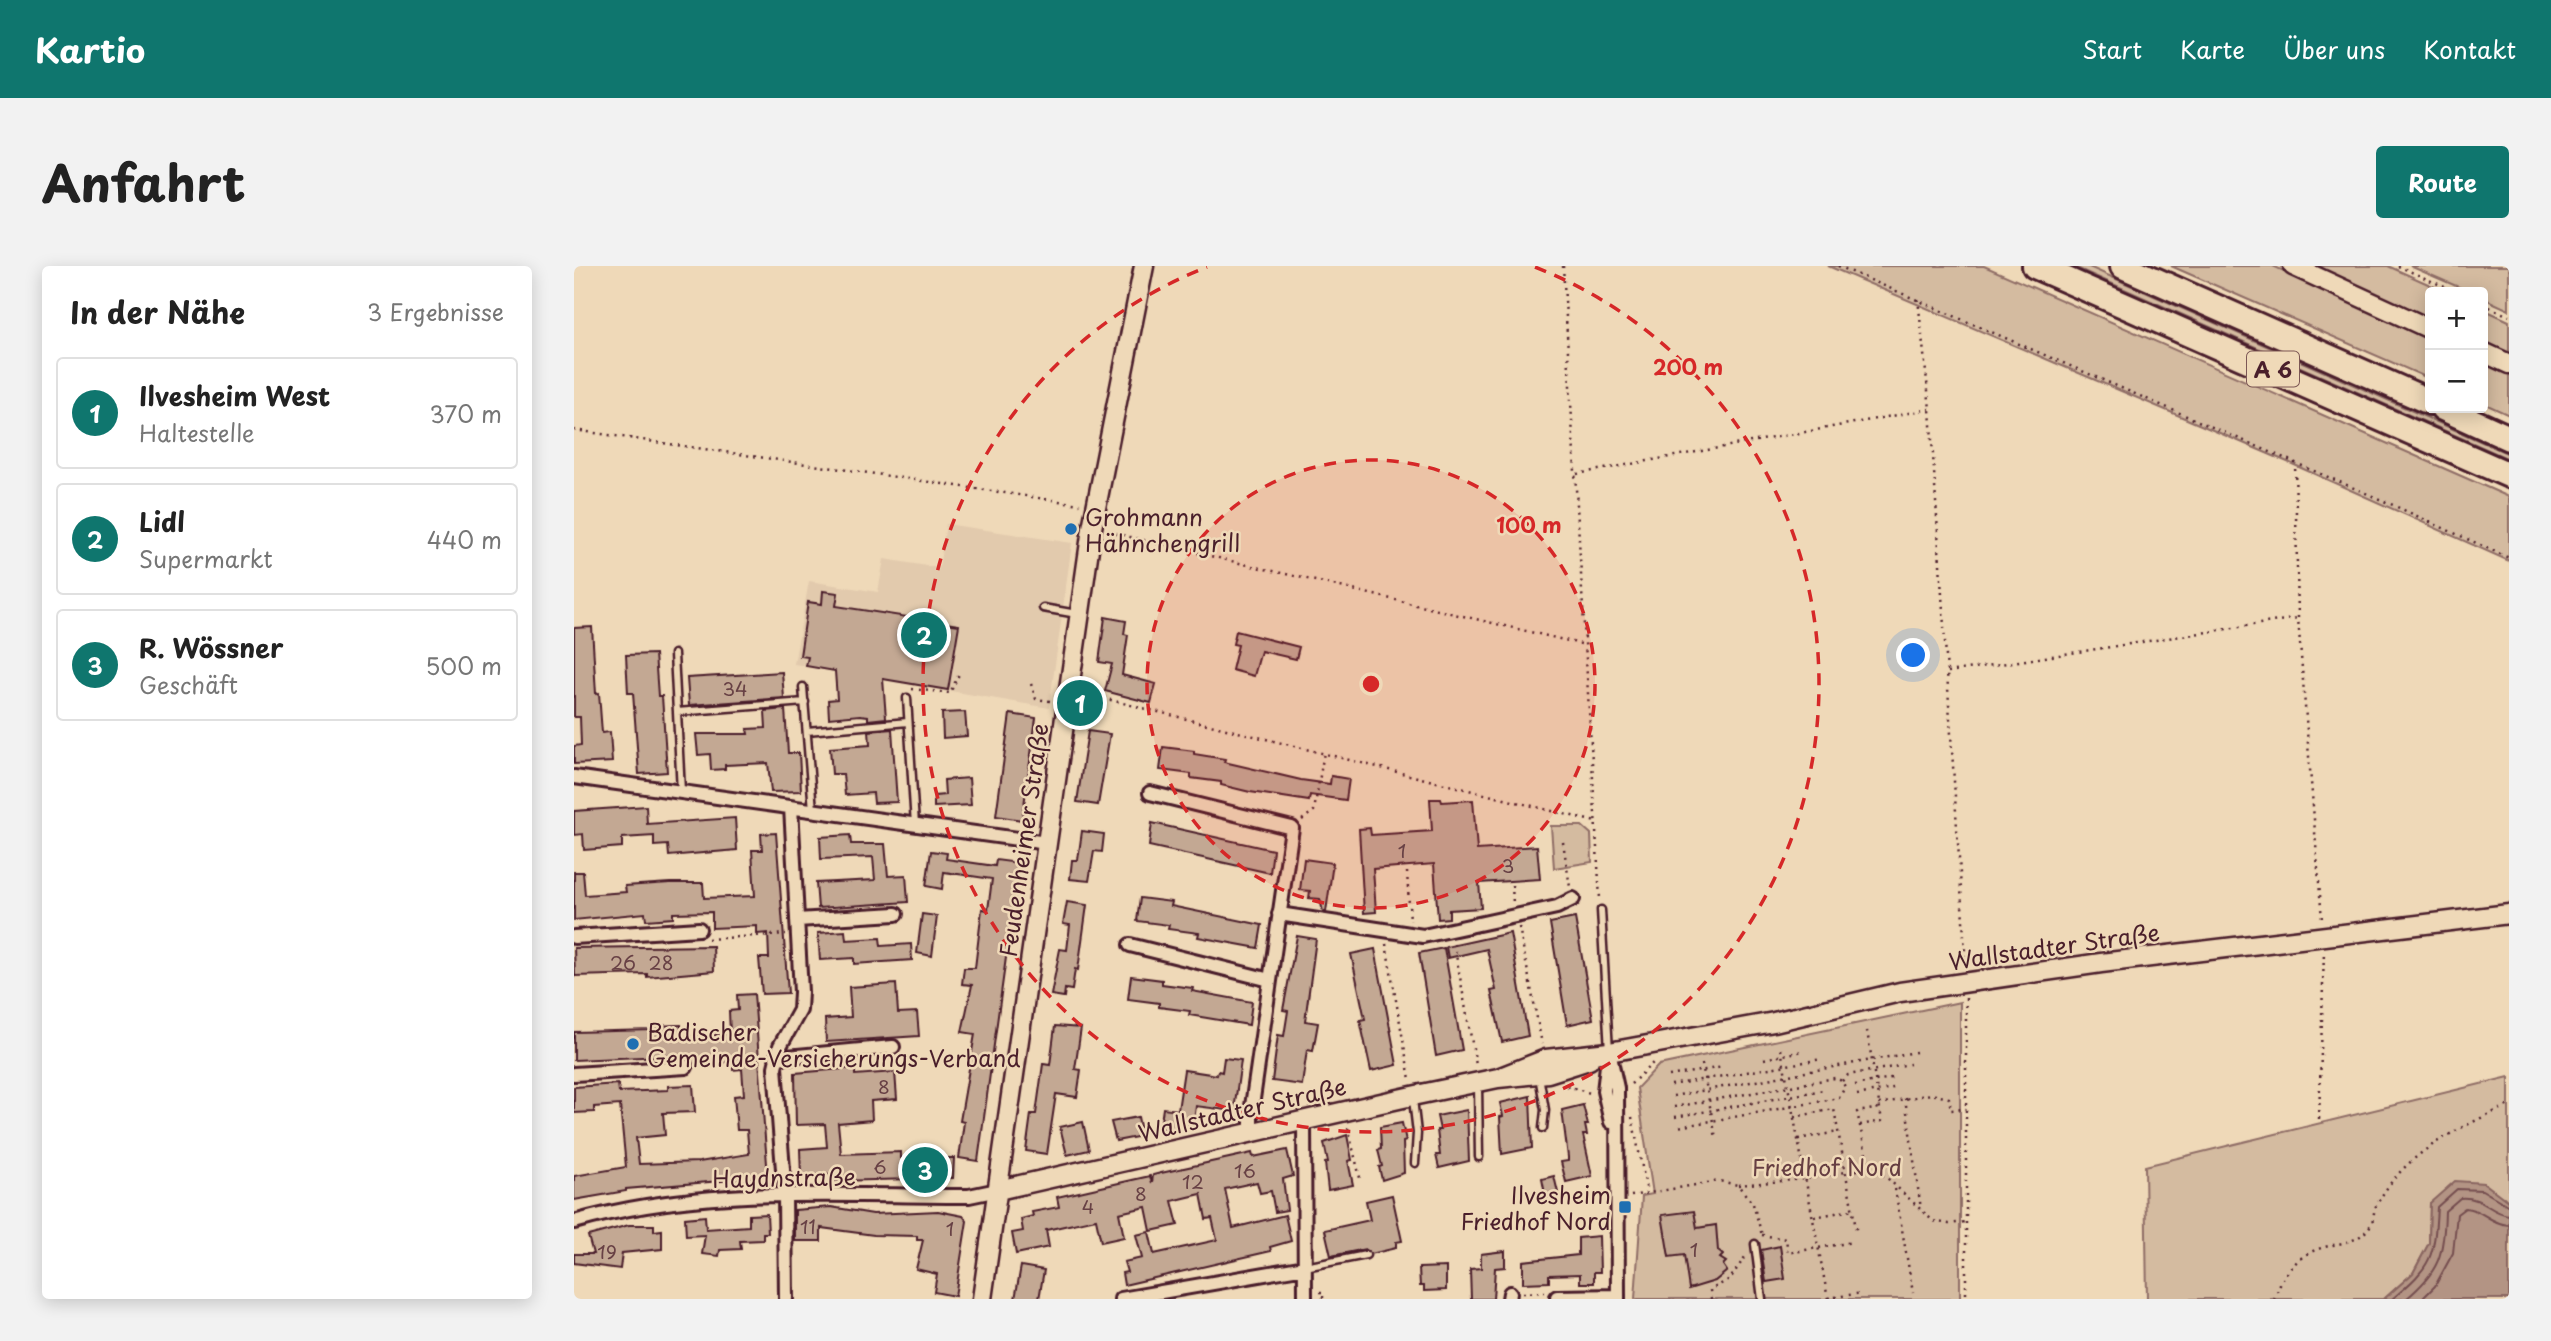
<!DOCTYPE html>
<html lang="de">
<head>
<meta charset="utf-8">
<style>
	:root { --surface:#fff; --page:#f2f2f2; --text:#222; --muted:#767676; --line:#e0e0e0; --accent:#0f766e }
	body { margin:0; font-family:"Playpen Sans",sans-serif; background:var(--page); color:var(--text) }
	.controls { position:absolute; right:21px; top:21px; display:grid; overflow:hidden; border-radius:7px; box-shadow:0 4px 18px #0003 }
	.controls button { width:63px; height:63px; display:grid; place-items:center; padding:0; border:0; border-bottom:2px solid var(--line); background:var(--surface); color:var(--text); font:35px sans-serif }
	.you { position:absolute; left:1340px; top:390px; width:24px; height:24px; margin:-18px; border:5px solid #fff; border-radius:50%; background:#1a73e8; box-shadow:0 0 0 10px #1a73e833 }
	.badge { display:grid; place-items:center; width:46px; height:46px; border-radius:50%; background:var(--accent); color:#fff; font-size:23px; font-weight:700 }
	.pin { position:absolute; translate:-50% -50%; border:4px solid #fff; box-shadow:0 2px 7px #0006 }
	.list { margin:0; padding:0; list-style:none }
	h2 { display:flex; justify-content:space-between; align-items:center; height:91px; margin:0; padding:0 28px; font-size:30px }
	h2 small { font-size:23px; font-weight:400; color:var(--muted) }
	.list li { display:grid; grid-template-columns:46px 1fr auto; gap:21px; align-items:center; box-sizing:border-box; height:112px; margin:0 14px 14px; padding:0 14px; border:2px solid var(--line); border-radius:7px }
	.list b { display:block; font-size:26px; white-space:nowrap }
	.list p { margin:0; font-size:23px; white-space:nowrap; color:var(--muted) }
	.list em { font-size:23px; font-style:normal; color:var(--muted) }
	.map { position:relative; flex:none; width:1935px; height:1033px; overflow:hidden; border-radius:7px }
	header { display:flex; align-items:center; gap:42px; box-sizing:border-box; height:98px; padding:0 35px; background:var(--accent); color:#fff }
	header strong { font-size:33px }
	nav { display:flex; gap:38px; margin-inline-start:auto; font-size:24px }
	.intro { display:flex; align-items:center; justify-content:space-between; box-sizing:border-box; height:168px; padding:0 42px }
	h1 { margin:0; font-size:49px }
	.button { padding:18px 32px; border-radius:7px; background:var(--accent); color:#fff; font-size:24px; font-weight:700 }
	main { display:flex; gap:42px; padding:0 42px }
	aside { flex:1; background:var(--surface); border-radius:7px; box-shadow:0 4px 18px #0003 }
	.map>svg:first-child { display:block }
	.built { fill:#e2caad }
	.green { fill:#d4bba0; stroke:#8f6d66; stroke-width:2 }
	.water { fill:#b39484; stroke:#896560; stroke-width:2 }
	.lines { fill:none; stroke-linecap:round; stroke-linejoin:round }
	.shore { stroke:#744e4f; stroke-width:2 }
	.building { fill:#c3a893; stroke:#4a1f2b; stroke-width:2 }
	.lane-casing { stroke:#4a1f2b; stroke-width:11 }
	.street-casing { stroke:#4a1f2b; stroke-width:18 }
	.secondary-casing { stroke:#4a1f2b; stroke-width:23 }
	.highway-casing { stroke:#4a1f2b; stroke-width:30 }
	.path { stroke:#4a1f2b; stroke-width:2.5; stroke-dasharray:2 5; stroke-linecap:butt }
	.lane { stroke:#efd9b8; stroke-width:6 }
	.street { stroke:#efd9b8; stroke-width:12 }
	.secondary { stroke:#efd9b8; stroke-width:18 }
	.highway { stroke:#efd9b8; stroke-width:24 }
	.ring { fill:none; stroke:#d62828; stroke-width:3.5; stroke-dasharray:12 9 }
	.poi-dot { fill:#1f6fb2; stroke:#efd9b8; stroke-width:2.5 }
	.labels { text-anchor:middle; dominant-baseline:central; stroke-width:5; stroke-linejoin:round; paint-order:stroke }
	.number-label { font-size:19px; fill:#684145 }
	.shield { fill:#efd9b8; stroke:#7c5755; stroke-width:2 }
	.shield-label { font-size:21px; font-weight:bold; fill:#4a1f2b }
	.poi-label { font-size:23px; fill:#4a1f2b; stroke:#efd9b8; text-anchor:start }
	.street-label { font-size:23px; fill:#4a1f2b; stroke:#efd9b8 }
	.park-label { font-size:23px; fill:#663e42; stroke:#efd9b8 }
	.centre { fill:#d62828; stroke:#efd9b8; stroke-width:3.5 }
	.ring-label { font-size:21px; text-anchor:middle; font-weight:bold; fill:#d62828; stroke:#efd9b8; stroke-width:5; stroke-linejoin:round; paint-order:stroke }
</style>
</head>
<body>
<header>
<strong>Kartio</strong>
<nav><a>Start</a><a>Karte</a><a>Über uns</a><a>Kontakt</a></nav>
</header>
<div class="intro"><h1>Anfahrt</h1><a class="button">Route</a></div>
<main>
<aside>
<h2>In der Nähe<small>3 Ergebnisse</small></h2>
<ul class="list">
<li><span class="badge">1</span><div><b>Ilvesheim West</b><p>Haltestelle</p></div><em>370 m</em></li>
<li><span class="badge">2</span><div><b>Lidl</b><p>Supermarkt</p></div><em>440 m</em></li>
<li><span class="badge">3</span><div><b>R. Wössner</b><p>Geschäft</p></div><em>500 m</em></li>
</ul>
</aside>
<div class="map">
<svg width="1935" height="1033" viewBox="0 0 1935 1033">
	<rect width="100%" height="100%" fill="#efd9b8"/>
	<filter id="ink" filterUnits="userSpaceOnUse"><feTurbulence type="fractalNoise" baseFrequency=".0143" numOctaves="2"/><feDisplacementMap in="SourceGraphic" scale="14" xChannelSelector="R" yChannelSelector="G"/><feConvolveMatrix kernelMatrix="1 2 1 2 8 2 1 2 1" color-interpolation-filters="sRGB"/></filter>
	<g filter="url(#ink)">
		<path class="built" d="M372 258 498 277 475 442 220 398 235 315 304 326 310 293 365 302Z"/>
		<path class="green" d="M1254 0H1410L1935 231V295L1716 197Z
			M1498 0H1513L1935 188V193Z
			M1597 0H1699L1856 71V113Z
			M1738 0H1814L1872 26H1856V54Z
			M1836 0H1935V44L1909 32V26H1896Z
			M1909 43 1935 55V89L1909 77Z
			M1909 94 1935 106V149L1909 137Z
			M1008 560 1017 568 1018 596 980 602 977 560Z
			M1386 736V1033H1061L1068 930 1079 928 1063 822 1085 799Z
			M1935 811V936L1930 931 1856 937 1855 977 1839 1007 1810 1033H1573L1571 900Z"/>
		<path class="water" d="M1881 915 1910 917 1935 936V1033H1810L1839 1007 1855 977 1856 937Z"/>
		<g class="lines">
			<path class="shore" d="M1818 1033C1859 999 1860 992 1863 941L1883 923 1908 924 1935 940
				M1832 1033C1866 1005 1870 988 1871 945L1886 932C1910 930 1915 947 1935 949
				M1848 1033 1861 1020 1879 987 1883 948 1891 942C1908 943 1917 958 1935 959"/>
		</g>
		<path class="building" d="M249 325 264 327 262 340 385 359 374 424 309 413 312 452 294 454V450L286 449 255 452 254 434 263 433 261 405 232 400 234 391 226 390 234 336 248 338Z
			M531 351 552 355 550 368 554 369 548 409 582 418 577 437 531 425 538 398 525 396Z
			M18 361 22 428 25 427 28 467 36 466 38 496 0 498V480L7 479 6 451H0V362Z
			M662 365 725 381 722 393 687 385 680 410 658 404 664 379 659 378Z
			M81 388 84 430H88L93 506 65 508 59 427H54L52 389Z
			M208 406 210 432 115 439 113 412Z
			M211 443 214 487H225L227 525 197 526 194 497 151 499V503L137 504 136 488 124 489 122 468H174L173 463 192 462 191 445Z
			M391 446 393 470 369 472 368 447Z
			M436 448 462 452 448 554 422 550Z
			M318 463 323 536 300 537 299 527 271 529 269 508H258L256 482 296 479 295 465Z
			M514 465 536 468 524 539 503 536Z
			M589 481 620 485V488L651 493 650 496 727 514 756 518 757 510 775 513 772 534 736 529 735 535 676 526 647 519V516L617 512V508L586 504Z
			M395 512 397 539 360 541V530L371 529 370 514Z
			M856 533H867L868 536 899 534 903 584 963 580 966 613 905 617 907 642 875 644V652L864 653 860 598 799 603 802 646 790 647 785 563 796 562 797 569 858 565Z
			M72 540 73 558 161 552 163 584 95 590 94 579 80 580V570L48 572V581L10 584 9 568 0 569V545Z
			M578 557 699 584 696 607 575 580Z
			M508 565 530 568 528 586 520 585 515 615 496 613 498 594H504Z
			M202 567 214 727 188 728 185 692H195L194 667 183 668V660L138 662V646L99 647V652L72 654 71 647 0 654V606H9L11 629 52 626 51 620 96 617H129L130 632 181 630 178 584H188L187 568Z
			M276 569 277 578H311L314 610 332 609 334 636 244 642 242 617 301 614 299 591 247 593 246 571Z
			M357 585 373 587 372 593 421 600 422 594 445 597 404 895 385 892 390 856 386 855 401 768 388 766 398 719 388 718 390 702H401L408 643 414 644 418 613 370 606 368 623 352 620Z
			M730 593 759 597 752 646H749L746 633 735 632 736 625 726 624Z
			M566 632 598 636 597 640 688 659 684 682 624 671 625 667 594 663 595 659 563 655Z
			M493 636 513 639 504 704 501 703 498 724 491 723 490 731 477 729 486 683 493 684 496 659 489 658Z
			M348 648 363 650 358 690 343 687Z
			M1001 652 1019 753 993 759 976 657Z
			M271 665 272 674 306 672 307 680 337 678 338 694 280 698V692L246 694 244 667Z
			M936 667 954 770 928 776 917 725 922 724 913 683 874 692 872 681Z
			M723 670 742 673 731 755 744 757 739 785 733 784 728 819 698 815 704 769 710 770 714 745 709 744Z
			M139 680 140 705 73 711V708L1 710 0 682Z
			M870 682 888 784 862 790 845 687Z
			M801 683 823 799 797 805 786 754 791 753 777 688Z
			M557 710 588 714V718L619 722 618 725 678 736 675 759 615 749 616 745 585 741V737L554 733Z
			M322 718 324 747 343 746 345 770 252 776 251 753 277 751 275 721Z
			M180 728 194 911 52 923V925L0 934V910L52 901 46 839 20 841V846L0 847V821L44 818 45 826 94 824V820L119 819 121 846 89 847 91 869 62 872 65 898 125 896 175 888 173 864H163L160 830 170 829 168 803 159 804V796L120 798 113 789 0 794V766L79 764 78 760 107 759V771L156 768 155 745 164 744 163 729Z
			M481 760 507 762 501 803 507 804 503 831 482 828 473 888 452 885 457 848H462L469 798 476 799Z
			M650 792 667 794 660 845 622 840 619 861 603 858 602 865 586 862 589 842 604 844 610 804 643 809 644 805 648 806Z
			M281 802V809L321 806 323 833 297 835 298 854 264 857 267 888 327 886V892H380L379 912 261 915V908L227 910 226 883 253 881 251 858 222 859 221 807Z
			M956 830 958 882 928 888 926 851 929 850 926 837Z
			M1009 839 1014 859H1011L1013 869H1009L1018 910 992 916 987 896 994 895V891L988 844Z
			M893 844 895 895 865 902 862 889H866L863 864H866L863 850Z
			M564 851 568 870 542 875 537 856Z
			M509 856 515 884 493 889 486 861Z
			M828 857 832 875 829 876 830 907 808 914 805 901 808 900 804 884 807 883 806 861Z
			M773 869 778 894 774 895 779 919 754 924 751 897 754 896 750 877Z
			M713 884 719 910 709 913 713 944 701 946 697 925 686 927 683 916 651 923 659 962 711 949 717 975 696 981 697 985 550 1019 548 1007 553 1006 550 996 568 992 562 969 575 966 580 988 643 974 638 952 632 953 627 928 598 935 604 959 577 965 572 941 545 947 550 971 527 976 522 953 472 964 475 981 442 988 438 967 449 965 447 953 459 950 458 946 485 941 483 931 576 910 578 917 579 909 587 907 678 887 679 891Z
			M980 910 985 931 972 933 968 913Z
			M818 929 828 975 822 976V982L797 988 791 983 757 990 751 964 796 954 792 935Z
			M257 941 299 948 364 945 389 950 393 955 381 1030 360 1026 363 1008 342 1003 349 974H343V970L300 969 247 962V975H221V944Z
			M1120 945 1123 962 1142 959 1144 985 1149 989 1146 992 1152 996 1149 999 1153 1005 1141 1015 1115 1023 1110 989 1095 991 1088 949Z
			M193 948 194 967H189V974L166 975 167 983 146 984 145 990 128 988 131 969 112 970 111 952 131 950 132 963 175 960V949Z
			M55 959H80V965L88 964V983L48 987 46 1003 0 997V988H19L14 970Z
			M1025 970 1026 1006H1020V1017H1006V1008L975 1009V1016L949 1017V995L1004 989V972Z
			M1206 980 1211 1013 1192 1016 1187 984Z
			M931 985V1001L921 1002 919 1033H897L896 1003 907 1002V988Z
			M447 1000 470 1004 465 1033H441Z
			M872 1001V1024L850 1025V1020H846L845 1002Z"/>
		<g class="lines">
			<defs>
				<path id="lane" d="M469 342 503 348
					M100 388 103 446
					M229 421 239 544
					M333 432 341 559
					M233 465 334 456
					M107 526 103 446 231 436
					M1027 644 1035 785
					M965 810 971 844 969 862
					M904 818 905 891
					M839 833 843 867 841 897
					M1181 978 1188 1033
					M731 1001 792 989"/>
				<path id="street" d="M0 511 473 577
					M576 527 718 562 677 847V866
					M705 648 849 670 983 641 999 633
					M223 654 322 648
					M0 671 125 663
					M556 679 696 714
					M1035 786 1043 822 1044 1033
					M1034 791 1030 825 1037 856
					M202 792 319 781
					M0 808 112 801
					M730 855 731 1033
					M0 956C127 919 264 930 395 930L424 924
					M983 1031 1044 1030
					M212 1033 211 929 201 801 206 780 226 744 227 726 217 541
					M547 1033 731 1001
					M935 1033 936 1027"/>
				<path id="secondary" d="M1719 0 1856 63
					M1909 86 1935 98
					M924 812 972 793 1035 786 1200 756 1326 726 1527 697 1935 648
					M424 924 838 830 924 812 974 807 1015 794
					M408 1033 518 262 570 0"/>
				<path id="highway" d="M1461 0 1935 209
					M1549 0 1856 136
					M1869 142 1935 172"/>
			</defs>
			<use href="#lane" class="lane-casing"/>
			<use href="#street" class="street-casing"/>
			<use href="#secondary" class="secondary-casing"/>
			<use href="#highway" class="highway-casing"/>
			<path class="path" d="M989 0 1026 633
				M1264 0 1810 235 1935 292
				M1824 0 1882 26
				M1344 33 1356 143 1392 701
				M1909 38 1935 50
				M0 164 506 238
				M1721 196 1724 352 1748 654
				M1003 208 1356 143
				M535 266 1011 379
				M1374 406 1724 352
				M457 418 462 433 476 435
				M338 423 376 427 386 406
				M509 430 513 428 1022 556
				M728 554 740 545 750 486
				M989 576 996 621
				M833 606 836 655
				M938 619 939 638
				M945 661 968 778
				M134 673 212 668
				M812 678 836 813
				M880 678 902 799
				M1392 732V1033
				M1207 783 1254 1033
				M1190 793 1229 785
				M1128 798 1142 872
				M1095 810 1149 801
				M1268 815 1274 809 1336 798
				M1057 818 1082 794
				M1097 819 1248 793
				M1281 819 1322 811
				M993 820 1016 827
				M1283 829 1324 821
				M1099 830 1342 786
				M1331 832 1347 943
				M1305 838 1357 828 1375 832 1377 844 1392 843
				M1100 841 1261 812 1268 815 1271 821 1265 832 1104 861
				M1058 851 1073 926
				M1101 851 1249 824
				M1220 851 1260 843 1283 968
				M1745 853 1750 685
				M1286 859 1308 855 1293 765
				M774 862 787 916
				M1224 873 1264 866
				M1295 902 1283 846 1306 842
				M1164 919 1231 913 1295 902 1311 910 1359 955 1375 958 1391 956
				M1321 923 1339 1027
				M1057 930 1145 915 1164 919 1179 938 1188 969
				M1240 951 1278 944
				M1188 969 1212 973 1214 987 1279 976
				M746 1026H749V1033
				M949 1027 971 1026
				M1254 1032 1288 1027
				M1137 1033 1136 1024 1156 1013 1171 991
				M1700 1033C1727 959 1775 993 1796 960 1800 955 1799 946 1802 940 1830 886 1883 863 1935 839"/>
			<use href="#lane" class="lane"/>
			<use href="#street" class="street"/>
			<use href="#secondary" class="secondary"/>
			<use href="#highway" class="highway"/>
		</g>
	</g>
	<circle cx="797" cy="418" r="224" fill="#d62828" fill-opacity=".12"/>
	<g class="ring">
		<circle cx="797" cy="418" r="224"/>
		<path d="M961 1A448 448 0 1 1 633 1"/>
	</g>
	<g class="poi-dot">
		<circle cx="497" cy="263" r="7"/>
		<circle cx="59" cy="778" r="7"/>
		<rect x="1044" y="934" width="14" height="14" rx="3.5"/>
	</g>
	<g class="labels">
		<g class="number-label">
			<text x="161" y="422">34</text>
			<text x="828" y="584">1</text>
			<text x="934" y="599">3</text>
			<text x="49" y="696">26</text>
			<text x="87" y="696">28</text>
			<text x="310" y="820">8</text>
			<text x="306" y="900">6</text>
			<text x="671" y="904">16</text>
			<text x="619" y="915">12</text>
			<text x="567" y="927">8</text>
			<text x="514" y="940">4</text>
			<text x="234" y="960">11</text>
			<text x="376" y="962">1</text>
			<text x="1120" y="983">1</text>
			<text x="33" y="985">19</text>
		</g>
		<rect class="shield" x="1673" y="85.5" width="52" height="35" rx="5"/>
		<g class="shield-label">
			<text x="1699" y="103">A 6</text>
		</g>
		<g class="poi-label">
			<text x="511" y="250">Grohmann<tspan x="511" dy="26">Hähnchengrill</tspan></text>
			<text x="73" y="765">Badischer<tspan x="73" dy="26">Gemeinde-Versicherungs-Verband</tspan></text>
			<text x="1037" y="928" text-anchor="end">Ilvesheim<tspan x="1037" dy="26">Friedhof Nord</tspan></text>
		</g>
		<g class="street-label">
			<text transform="translate(449 574) rotate(-82)">Feudenheimer Straße</text>
			<text transform="translate(1480 680) rotate(-8)">Wallstadter Straße</text>
			<text transform="translate(668 843) rotate(-13)">Wallstadter Straße</text>
			<text transform="translate(210 911) rotate(-1)">Haydnstraße</text>
		</g>
		<g class="park-label">
			<text x="1253" y="900">Friedhof Nord</text>
		</g>
	</g>
	<circle cx="797" cy="418" r="10" class="centre"/>
	<g class="ring-label">
		<text x="1114" y="109">200 m</text>
		<text x="955" y="267">100 m</text>
	</g>
</svg>
<div class="controls">
<button>+</button>
<button>−</button>
</div>
<div class="you"></div>
<div class="pin badge" style="left:506px;top:437px">1</div>
<div class="pin badge" style="left:350px;top:369px">2</div>
<div class="pin badge" style="left:351px;top:904px">3</div>
</div>
</main>
</body>
</html>
